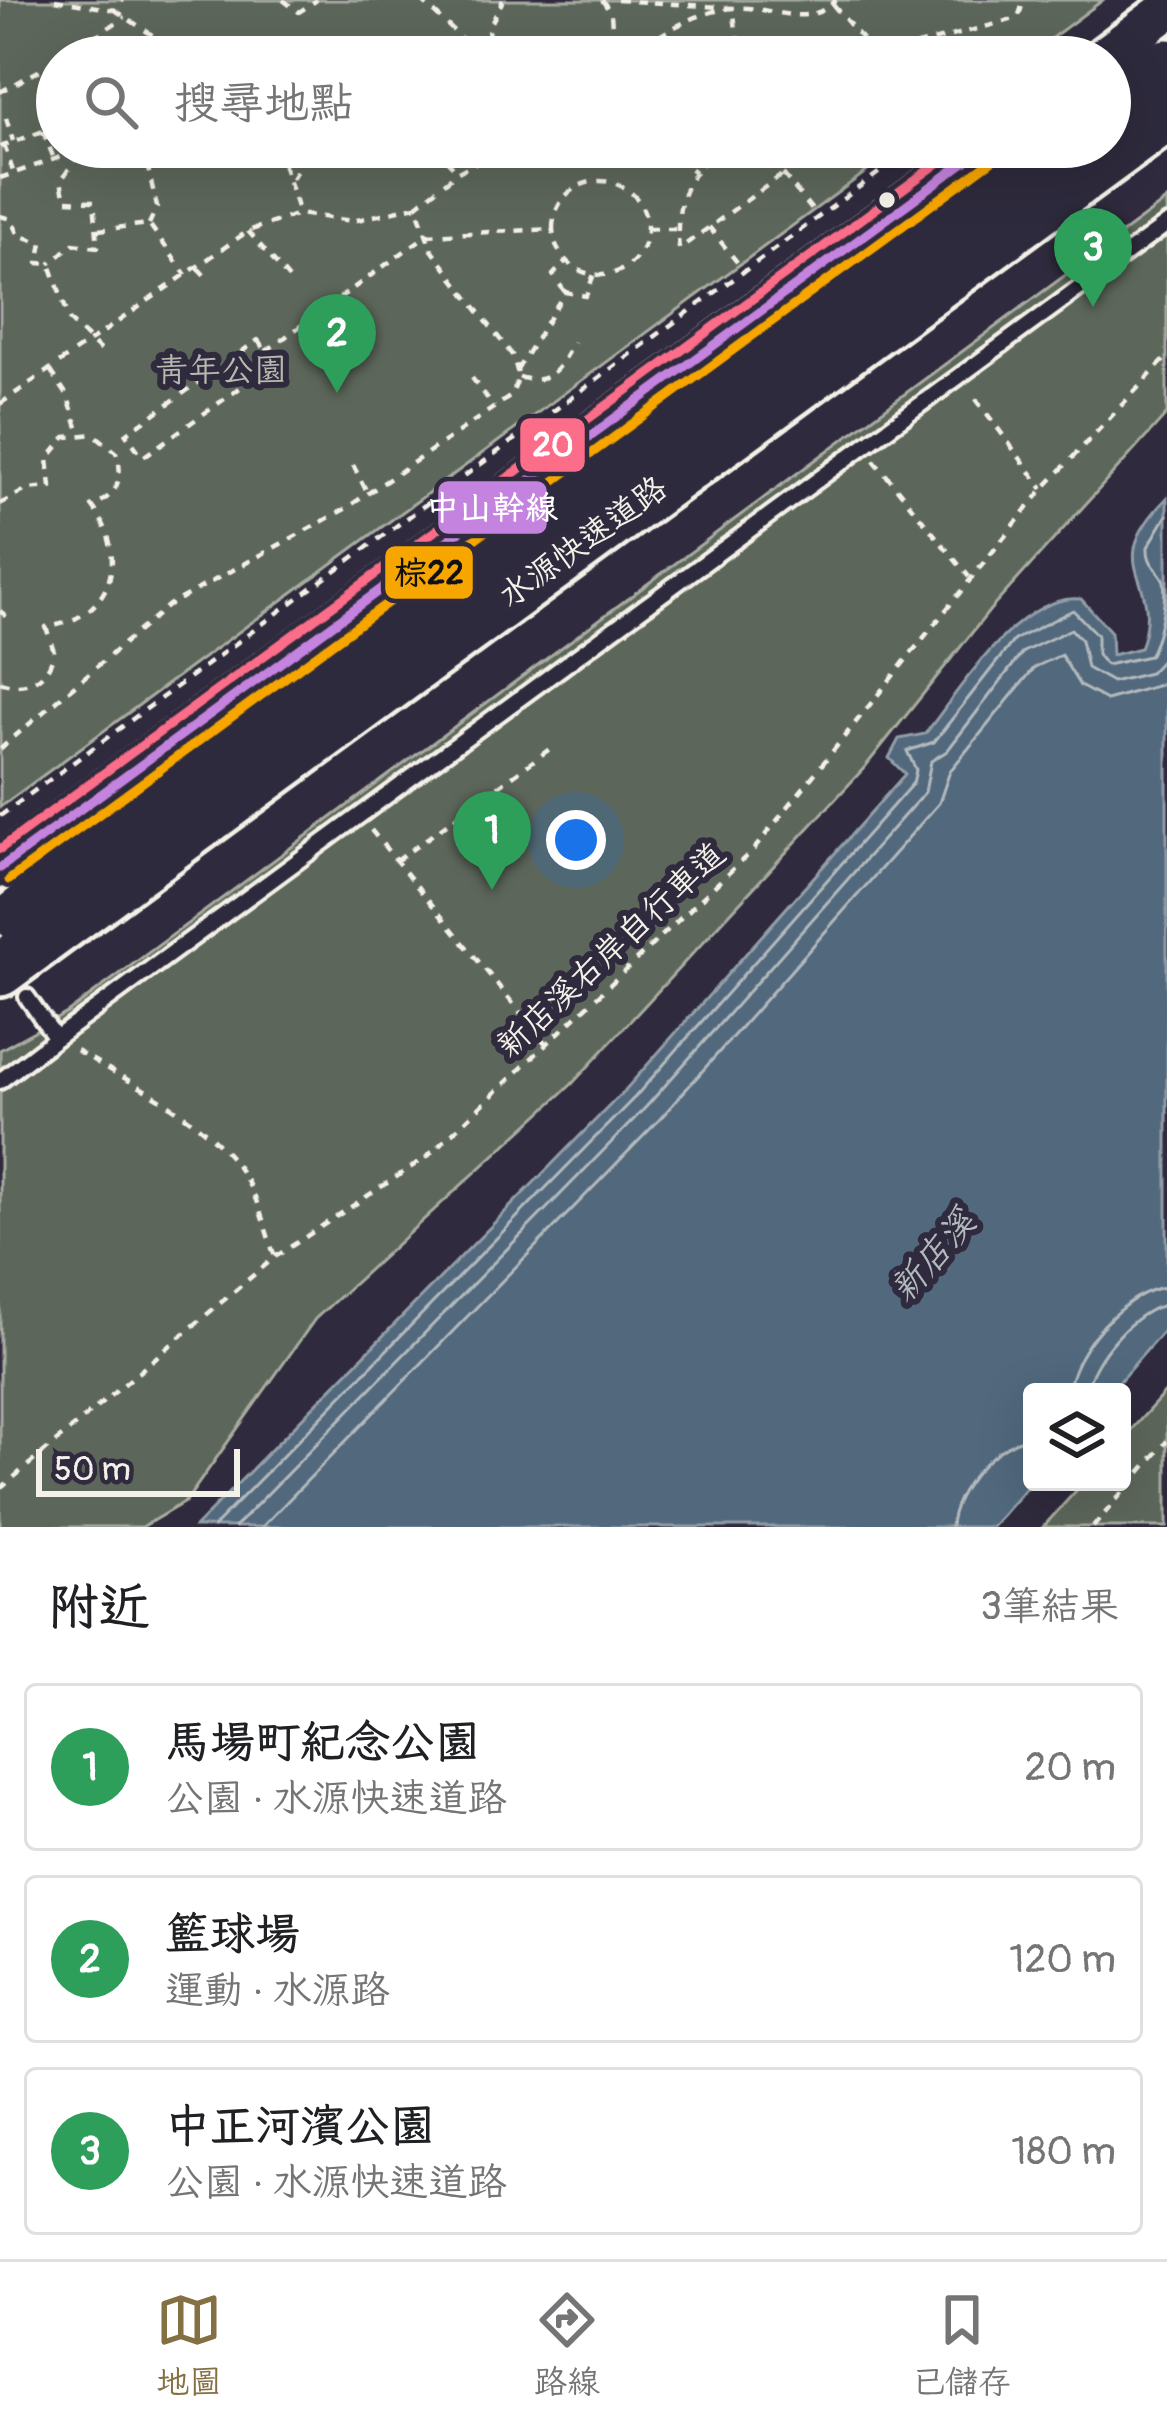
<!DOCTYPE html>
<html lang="zh-TW">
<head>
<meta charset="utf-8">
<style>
	:root { --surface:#fff; --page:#f2f2f2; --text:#202124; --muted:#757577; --line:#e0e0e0; --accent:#847042 }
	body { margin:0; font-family:Pangolin,"LXGW WenKai TC",sans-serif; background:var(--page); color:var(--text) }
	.controls { position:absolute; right:36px; bottom:36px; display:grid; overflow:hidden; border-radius:12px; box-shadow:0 12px 48px #0002 }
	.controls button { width:108px; height:108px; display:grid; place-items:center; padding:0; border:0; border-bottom:3px solid var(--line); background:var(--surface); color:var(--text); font:60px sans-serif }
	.scale { position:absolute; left:36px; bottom:30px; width:204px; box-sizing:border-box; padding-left:12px; border:6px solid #f4f1e8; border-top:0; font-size:33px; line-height:42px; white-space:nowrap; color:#f4f1e8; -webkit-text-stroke:9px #2f2a3d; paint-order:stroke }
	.you { position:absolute; left:576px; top:840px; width:42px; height:42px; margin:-30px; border:9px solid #fff; border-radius:50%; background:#1a73e8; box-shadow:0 0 0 18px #1a73e833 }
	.badge { display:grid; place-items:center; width:78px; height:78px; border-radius:50%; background:var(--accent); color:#fff; font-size:39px; font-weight:700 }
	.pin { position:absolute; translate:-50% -99px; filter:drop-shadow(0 3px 6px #0008) }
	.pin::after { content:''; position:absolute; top:63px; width:42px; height:36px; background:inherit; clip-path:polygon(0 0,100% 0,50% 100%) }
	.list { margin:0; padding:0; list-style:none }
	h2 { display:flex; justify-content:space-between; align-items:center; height:156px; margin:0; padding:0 48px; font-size:51px }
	h2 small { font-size:39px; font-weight:400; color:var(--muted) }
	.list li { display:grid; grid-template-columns:78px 1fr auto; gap:36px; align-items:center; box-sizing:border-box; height:168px; margin:0 24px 24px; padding:0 24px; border:3px solid var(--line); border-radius:12px }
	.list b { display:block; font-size:45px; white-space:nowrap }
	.list p { margin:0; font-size:39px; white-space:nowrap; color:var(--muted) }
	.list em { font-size:39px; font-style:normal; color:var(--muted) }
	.icon { flex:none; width:66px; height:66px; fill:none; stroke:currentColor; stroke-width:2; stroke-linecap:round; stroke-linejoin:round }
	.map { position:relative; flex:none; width:1167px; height:1527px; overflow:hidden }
	.search { position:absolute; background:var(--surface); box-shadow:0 12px 48px #0002; left:36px; right:36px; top:36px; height:132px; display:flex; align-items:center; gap:30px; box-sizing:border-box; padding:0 42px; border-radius:66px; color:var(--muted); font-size:45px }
	.sheet { height:732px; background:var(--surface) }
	nav { display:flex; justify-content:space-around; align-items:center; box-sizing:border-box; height:168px; border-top:3px solid var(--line); background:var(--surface); font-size:33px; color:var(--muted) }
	nav a { display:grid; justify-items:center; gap:6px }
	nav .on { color:var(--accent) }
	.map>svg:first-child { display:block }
	.green { fill:#5d665a; stroke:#a8aca1; stroke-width:3 }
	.water { fill:#51677d; stroke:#929ea8; stroke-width:3 }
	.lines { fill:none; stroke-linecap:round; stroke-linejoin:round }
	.shore { stroke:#b3babd; stroke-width:3 }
	.lane-casing { stroke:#f4f1e8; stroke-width:22 }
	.secondary-casing { stroke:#f4f1e8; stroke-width:48 }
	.highway-casing { stroke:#f4f1e8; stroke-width:60 }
	.path { stroke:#f4f1e8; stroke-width:4.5; stroke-dasharray:9 9; stroke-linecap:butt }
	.lane { stroke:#2f2a3d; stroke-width:14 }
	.secondary { stroke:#2f2a3d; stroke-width:39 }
	.highway { stroke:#2f2a3d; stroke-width:51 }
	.bus-1-casing { stroke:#2f2a3d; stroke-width:18 }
	.bus-2-casing { stroke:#2f2a3d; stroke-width:18 }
	.bus-3-casing { stroke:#2f2a3d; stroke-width:18 }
	.bus-1 { stroke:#c483df; stroke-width:9 }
	.bus-2 { stroke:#f7a600; stroke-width:9 }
	.bus-3 { stroke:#fb6d88; stroke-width:9 }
	.bus-dot { fill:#f4f1e8; stroke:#2f2a3d; stroke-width:4.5 }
	.labels { text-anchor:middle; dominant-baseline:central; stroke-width:12; stroke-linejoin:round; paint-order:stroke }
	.park-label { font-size:33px; fill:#b8b9af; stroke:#2f2a3d }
	.street-label { font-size:33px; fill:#f4f1e8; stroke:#2f2a3d }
	.water-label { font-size:36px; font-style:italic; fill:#b3babd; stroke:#2f2a3d }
	.line-badge { stroke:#2f2a3d; stroke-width:4.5 }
	.badge-label { font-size:33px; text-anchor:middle; font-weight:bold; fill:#fff }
	.pale-badge-label { font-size:33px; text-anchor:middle; font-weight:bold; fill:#111 }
</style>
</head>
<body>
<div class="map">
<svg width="1167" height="1527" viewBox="0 0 1167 1527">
	<rect width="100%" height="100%" fill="#2f2a3d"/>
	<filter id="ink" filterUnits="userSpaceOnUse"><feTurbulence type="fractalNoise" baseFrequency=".00833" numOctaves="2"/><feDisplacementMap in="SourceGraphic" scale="24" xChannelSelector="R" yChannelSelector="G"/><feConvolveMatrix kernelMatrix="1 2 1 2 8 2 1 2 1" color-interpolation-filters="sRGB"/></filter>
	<g filter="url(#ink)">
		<path class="green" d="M0 0H1103L1026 57H57V147H900L0 807Z
			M1167 200V414L990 610 865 767 572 1084 315 1319 186 1501 142 1527H0V1050L67 1013Z
			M1167 1390V1527H1043L1084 1482H1122V1440Z"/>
		<path class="water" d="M1167 498V1327L1110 1392H1032V1481L992 1527H195L626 1089 905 774 889 758 899 739 925 734C959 691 1020 592 1081 599L1111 632 1112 655 1140 648C1167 575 1096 570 1167 498Z"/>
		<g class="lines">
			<path class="shore" d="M1069 1392C1070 1353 1127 1289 1167 1287
				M1087 1392C1089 1363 1137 1307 1167 1305
				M213 1527 635 1097 913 783 916 770 907 751 934 742 1014 640 1073 610 1097 635V655L1106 665 1149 656C1159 639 1167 601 1164 581 1158 567 1147 565 1148 547L1167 515
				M235 1527 646 1107 925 792 931 761 947 751 1023 652 1071 629 1081 640 1087 668 1112 682 1150 673 1167 655
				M262 1527 659 1120 939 803 950 771 1035 667 1061 655 1080 686 1106 700 1167 683
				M951 1527C952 1491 996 1441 1032 1437"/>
			<defs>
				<path id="lane" d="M56 1038 1167 224
					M0 1081 56 1038 27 997"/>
				<path id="secondary" d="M1104 57 1167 10
					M0 868 985 147"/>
				<path id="highway" d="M1110 106 1167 65
					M18 915 551 513 1054 147
					M0 970 1167 115"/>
			</defs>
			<use href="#lane" class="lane-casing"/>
			<use href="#secondary" class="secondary-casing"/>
			<use href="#highway" class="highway-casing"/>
			<path class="path" d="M55 0 115 10 122 0
				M283 0 299 12 317 0
				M421 0 481 57
				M602 0 611 13 614 57
				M617 0 733 8 740 57
				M833 5 877 56 1018 18 1024 0
				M115 10 185 57
				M63 57 125 17
				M491 57 488 30 503 0
				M630 57C657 35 698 10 735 8 771 5 806 31 836 0
				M0 92 57 61
				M6 118 13 141
				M43 131 54 159
				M4 145 14 174
				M0 147 57 126
				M143 147 157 207 149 224
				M278 147 299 214
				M346 147H367
				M434 147 458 172
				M662 147 695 172
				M722 147C686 173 674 204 679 249L818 149 813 147
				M783 174 817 216
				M0 178 81 150 61 181 65 200 94 201 98 247 73 244 50 264
				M292 179 309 147
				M553 228a47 47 0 1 1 94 0a47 47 0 1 1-94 0Z
				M0 216 11 219 19 235 42 243 38 263 50 264 70 321 105 355
				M709 227 745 272
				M648 229H677
				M98 230 149 224 186 275
				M248 231 289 279
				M198 268 208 279
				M565 292 553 275 566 261
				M258 340 275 363 143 457 126 434Z
				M266 351 427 235 553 229
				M517 370 565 292 586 296 594 274
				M51 371 67 395 80 433
				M519 377C552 387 559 366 574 342
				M472 378 494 407
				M976 399 1043 489
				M0 404 248 231 299 214 353 221 416 206
				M874 460 969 577
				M353 465 367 492
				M0 504 28 489 51 487 48 459 66 437 94 434 116 452C125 477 117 497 92 506 130 555 113 619 46 627L54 651C49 679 27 691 0 682
				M0 611 5 615 0 617
				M0 749 169 605 345 509 511 396 519 377 512 355 432 250 416 206 458 172 507 147
				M0 816 914 147
				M371 830 546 1044
				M396 861 551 748
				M76 1050C136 1087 217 1121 250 1187 261 1209 267 1235 275 1257
				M0 1489 275 1257 428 1156 755 848 1043 489 1167 357
				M1093 1527 1167 1441"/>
			<use href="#lane" class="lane"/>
			<use href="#secondary" class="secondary"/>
			<use href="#highway" class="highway"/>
			<defs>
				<path id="bus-1" d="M0 868 985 147"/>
				<path id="bus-2" d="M9 880 994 159"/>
				<path id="bus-3" d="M0 849 960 147"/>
			</defs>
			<use href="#bus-1" class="bus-1-casing"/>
			<use href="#bus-2" class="bus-2-casing"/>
			<use href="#bus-3" class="bus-3-casing"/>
			<use href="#bus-1" class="bus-1"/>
			<use href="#bus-2" class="bus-2"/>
			<use href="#bus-3" class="bus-3"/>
		</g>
	</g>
	<circle class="bus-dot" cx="887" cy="200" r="10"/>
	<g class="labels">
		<g class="park-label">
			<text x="221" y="370">青年公園</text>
		</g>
		<g class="street-label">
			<text transform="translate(583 542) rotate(-36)">水源快速道路</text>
			<text transform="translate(611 950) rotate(-43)">新店溪右岸自行車道</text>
		</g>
		<g class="water-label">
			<text transform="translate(933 1256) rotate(-49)">新店溪</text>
		</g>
	</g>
	<g class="line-badge">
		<rect x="518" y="416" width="69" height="58" rx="12" fill="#fb6d88"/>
		<rect x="436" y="479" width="113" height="57" rx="12" fill="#c483df"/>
		<rect x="383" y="544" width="92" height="57" rx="12" fill="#f7a600"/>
	</g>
	<g class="badge-label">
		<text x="553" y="456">20</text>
		<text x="492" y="519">中山幹線</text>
	</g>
	<g class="pale-badge-label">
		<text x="429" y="584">棕22</text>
	</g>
</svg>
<div class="controls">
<button><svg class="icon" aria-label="layers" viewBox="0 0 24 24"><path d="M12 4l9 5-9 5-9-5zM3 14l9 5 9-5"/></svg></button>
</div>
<div class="scale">50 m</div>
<div class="you"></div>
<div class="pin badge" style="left:492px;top:890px;background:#2e9e5b">1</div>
<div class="pin badge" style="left:337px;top:393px;background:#2e9e5b">2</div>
<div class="pin badge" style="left:1093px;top:307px;background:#2e9e5b">3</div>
<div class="search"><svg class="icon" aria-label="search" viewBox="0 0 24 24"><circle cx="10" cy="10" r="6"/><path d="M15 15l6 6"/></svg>搜尋地點</div>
</div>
<section class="sheet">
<h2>附近<small>3筆結果</small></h2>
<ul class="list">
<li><span class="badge" style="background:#2e9e5b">1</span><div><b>馬場町紀念公園</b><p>公園 · 水源快速道路</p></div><em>20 m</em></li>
<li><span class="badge" style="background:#2e9e5b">2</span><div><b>籃球場</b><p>運動 · 水源路</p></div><em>120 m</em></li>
<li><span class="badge" style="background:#2e9e5b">3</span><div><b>中正河濱公園</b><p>公園 · 水源快速道路</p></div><em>180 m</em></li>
</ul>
</section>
<nav>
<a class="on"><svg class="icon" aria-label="map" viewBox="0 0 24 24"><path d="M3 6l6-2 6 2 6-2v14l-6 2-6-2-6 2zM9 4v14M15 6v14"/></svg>地圖</a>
<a><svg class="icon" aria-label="directions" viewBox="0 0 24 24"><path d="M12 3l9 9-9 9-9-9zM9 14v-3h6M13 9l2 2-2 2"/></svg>路線</a>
<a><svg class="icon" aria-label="saved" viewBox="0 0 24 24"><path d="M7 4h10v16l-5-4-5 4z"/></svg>已儲存</a>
</nav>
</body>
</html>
